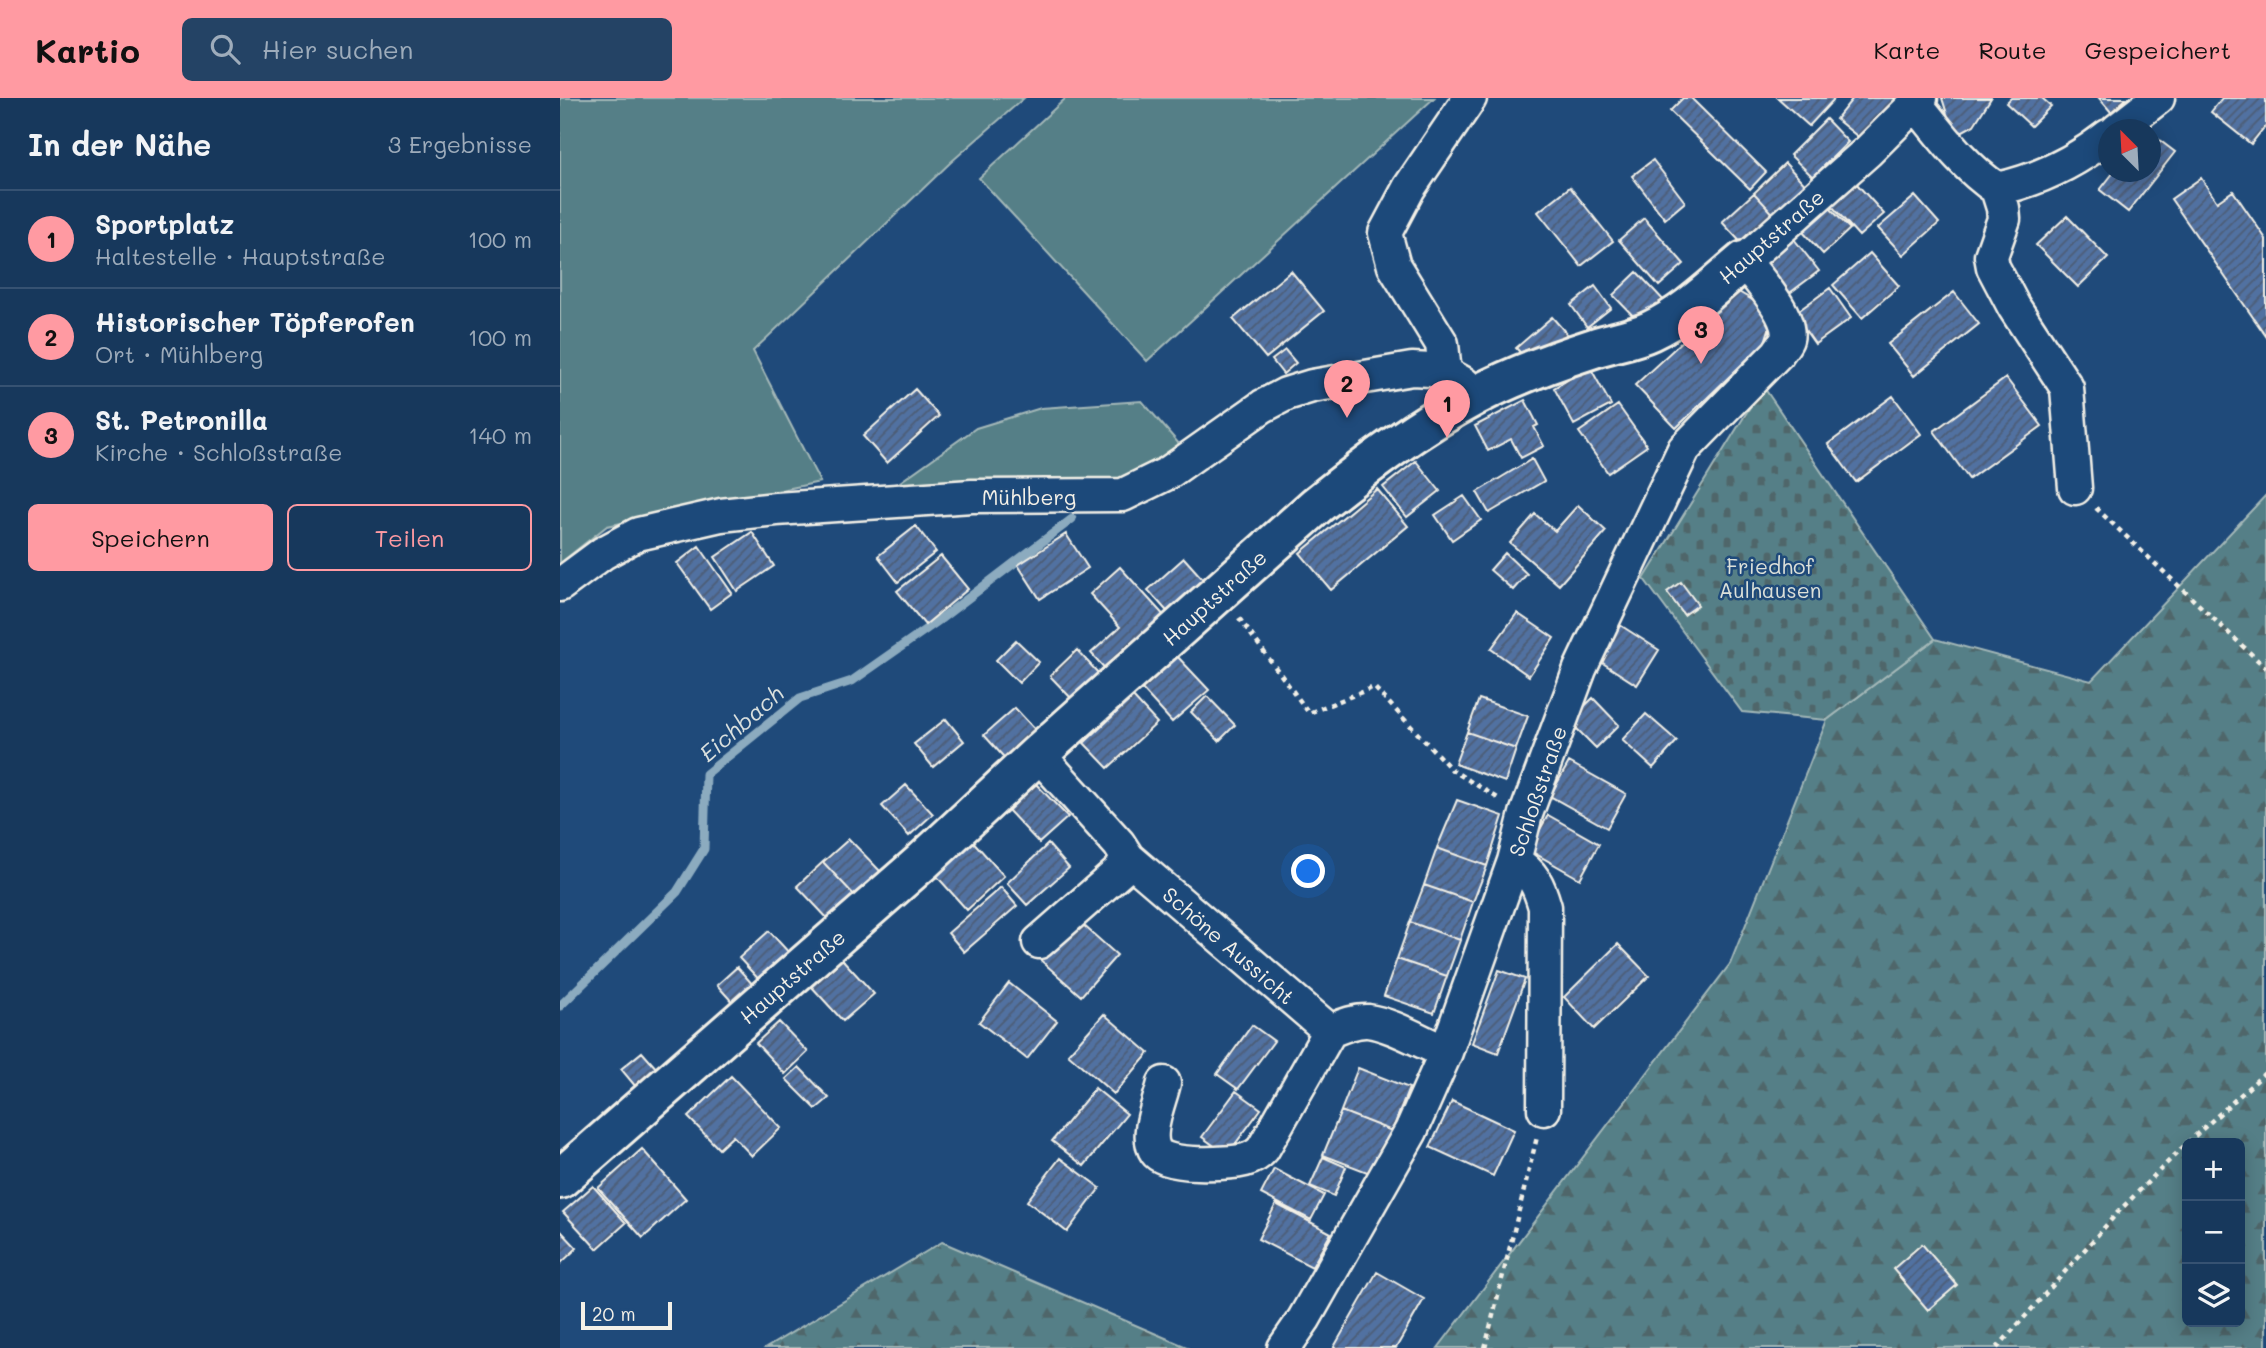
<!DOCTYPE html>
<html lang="de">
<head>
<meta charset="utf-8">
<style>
	:root { --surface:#17385c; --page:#244365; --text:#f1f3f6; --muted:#9eacbb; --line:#365272; --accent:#ff9aa2 }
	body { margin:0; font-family:Mali,sans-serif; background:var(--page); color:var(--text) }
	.controls { position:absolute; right:21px; bottom:21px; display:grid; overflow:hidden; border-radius:10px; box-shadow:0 4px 18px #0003 }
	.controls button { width:63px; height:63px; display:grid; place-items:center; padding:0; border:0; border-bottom:2px solid var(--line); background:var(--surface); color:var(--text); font:35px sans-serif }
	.compass { position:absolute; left:1538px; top:21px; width:63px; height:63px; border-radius:50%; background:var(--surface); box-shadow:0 4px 18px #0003; rotate:336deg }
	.scale { position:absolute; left:21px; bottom:18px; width:91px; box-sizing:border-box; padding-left:7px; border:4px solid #f4f1e8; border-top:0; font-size:19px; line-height:24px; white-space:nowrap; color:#f4f1e8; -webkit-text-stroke:5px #1f4a7a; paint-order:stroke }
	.you { position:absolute; left:749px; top:774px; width:24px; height:24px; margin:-18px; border:5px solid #fff; border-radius:50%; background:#1a73e8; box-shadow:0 0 0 10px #1a73e833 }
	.badge { display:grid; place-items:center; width:46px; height:46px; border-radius:50%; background:var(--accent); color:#111; font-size:23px; font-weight:700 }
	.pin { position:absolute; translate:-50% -58px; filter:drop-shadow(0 2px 4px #0008) }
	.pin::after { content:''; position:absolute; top:37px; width:24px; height:21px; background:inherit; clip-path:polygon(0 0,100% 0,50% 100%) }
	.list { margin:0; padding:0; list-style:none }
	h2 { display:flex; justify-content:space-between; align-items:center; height:91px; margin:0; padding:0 28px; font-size:30px }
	h2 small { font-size:23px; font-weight:400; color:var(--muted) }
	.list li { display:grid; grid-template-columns:46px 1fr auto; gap:21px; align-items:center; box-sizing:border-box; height:98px; padding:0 28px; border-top:2px solid var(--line) }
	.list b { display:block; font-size:26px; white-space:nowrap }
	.list p { margin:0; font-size:23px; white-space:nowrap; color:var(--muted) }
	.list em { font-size:23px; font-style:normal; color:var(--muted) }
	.actions { display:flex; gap:14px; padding:21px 28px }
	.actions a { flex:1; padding:16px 0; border:2px solid var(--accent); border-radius:10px; text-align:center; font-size:24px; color:var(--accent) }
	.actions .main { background:var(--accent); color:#111 }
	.icon { flex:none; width:38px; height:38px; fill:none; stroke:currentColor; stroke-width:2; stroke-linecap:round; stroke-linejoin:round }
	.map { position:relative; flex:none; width:1706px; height:1250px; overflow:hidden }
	header { display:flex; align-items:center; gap:42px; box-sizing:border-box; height:98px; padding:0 35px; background:var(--accent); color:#111 }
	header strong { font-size:33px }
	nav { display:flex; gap:38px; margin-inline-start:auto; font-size:24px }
	.search { width:490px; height:63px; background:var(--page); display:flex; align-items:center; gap:18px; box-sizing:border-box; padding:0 24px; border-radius:10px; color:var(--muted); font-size:26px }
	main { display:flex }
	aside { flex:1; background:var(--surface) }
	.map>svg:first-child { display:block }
	.green { fill:#547f87; stroke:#a4b8b8; stroke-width:2 }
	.forest { fill:url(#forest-firs); stroke:#a4b8b8; stroke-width:2; fill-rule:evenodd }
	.cemetery { fill:url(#cemetery-stones); stroke:#a4b8b8; stroke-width:2 }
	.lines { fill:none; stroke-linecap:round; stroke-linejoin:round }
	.stream { stroke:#8cabbf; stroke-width:9 }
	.building { fill:url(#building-hatch); stroke:#f4f1e8; stroke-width:2 }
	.minor-casing { stroke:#f4f1e8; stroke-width:37 }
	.major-casing { stroke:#f4f1e8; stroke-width:44 }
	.path { stroke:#f4f1e8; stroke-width:4.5; stroke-dasharray:5 5; stroke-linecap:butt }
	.minor { stroke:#1f4a7a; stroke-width:32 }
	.major { stroke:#1f4a7a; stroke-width:38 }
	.labels { text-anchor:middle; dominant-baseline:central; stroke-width:5; stroke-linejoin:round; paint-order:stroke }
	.street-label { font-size:21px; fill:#f4f1e8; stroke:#1f4a7a }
	.park-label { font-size:21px; fill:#dce0d9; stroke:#1f4a7a }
	.water-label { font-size:23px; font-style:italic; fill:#dae0de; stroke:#1f4a7a }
</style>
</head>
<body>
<header>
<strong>Kartio</strong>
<div class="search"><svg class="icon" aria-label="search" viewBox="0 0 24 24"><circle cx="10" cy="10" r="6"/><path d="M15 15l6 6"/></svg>Hier suchen</div>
<nav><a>Karte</a><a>Route</a><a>Gespeichert</a></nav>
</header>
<main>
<aside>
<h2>In der Nähe<small>3 Ergebnisse</small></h2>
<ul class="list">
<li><span class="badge">1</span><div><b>Sportplatz</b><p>Haltestelle · Hauptstraße</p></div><em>100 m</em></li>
<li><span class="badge">2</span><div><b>Historischer Töpferofen</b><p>Ort · Mühlberg</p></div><em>100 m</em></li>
<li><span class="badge">3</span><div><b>St. Petronilla</b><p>Kirche · Schloßstraße</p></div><em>140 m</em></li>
</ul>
<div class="actions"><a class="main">Speichern</a><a>Teilen</a></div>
</aside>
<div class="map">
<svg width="1706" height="1250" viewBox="0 0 1706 1250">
	<defs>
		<pattern id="forest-firs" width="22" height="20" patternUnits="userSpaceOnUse" patternTransform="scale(1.75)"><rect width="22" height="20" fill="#547f87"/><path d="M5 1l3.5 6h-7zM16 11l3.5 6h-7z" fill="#4f666a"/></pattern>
		<pattern id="cemetery-stones" width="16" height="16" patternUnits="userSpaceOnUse" patternTransform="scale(1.75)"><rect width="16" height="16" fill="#547f87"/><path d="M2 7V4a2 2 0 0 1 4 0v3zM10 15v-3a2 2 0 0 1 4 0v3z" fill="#4f666a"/></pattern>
		<pattern id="building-hatch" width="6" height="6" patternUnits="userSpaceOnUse" patternTransform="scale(1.75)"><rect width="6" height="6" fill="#5171a1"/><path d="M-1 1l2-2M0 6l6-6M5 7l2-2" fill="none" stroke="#4d5c74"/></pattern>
	</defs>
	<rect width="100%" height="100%" fill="#1f4a7a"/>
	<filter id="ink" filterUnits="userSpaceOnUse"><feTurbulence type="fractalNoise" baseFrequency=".0143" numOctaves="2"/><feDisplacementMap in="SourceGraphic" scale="14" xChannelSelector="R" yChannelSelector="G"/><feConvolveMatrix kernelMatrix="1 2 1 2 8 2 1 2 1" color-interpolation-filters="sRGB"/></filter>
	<g filter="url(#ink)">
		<path class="green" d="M0 0H464L391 64 193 253 260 384 47 428 0 465Z
			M506 0H874L587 263 419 80Z
			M582 303 620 347 573 378 551 386 333 389 416 330 481 310Z"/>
		<path class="forest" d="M1706 397V1250H878L1170 866 1267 622 1375 541 1531 583ZM1627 1045H1680V1224H1627Z
			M382 1144 629 1250H206Z"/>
		<path class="cemetery" d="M1203 288 1375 541 1267 622 1182 614 1084 481Z"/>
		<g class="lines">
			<path class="stream" d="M0 908 117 794 144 751 146 676 240 600 292 583 382 520 512 421"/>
		</g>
		<path class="building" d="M1123 0H1131L1206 74 1190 91 1110 13Z
			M1218 0H1275L1249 28Z
			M1293 0H1337L1302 42 1276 21Z
			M1382 0H1431L1414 27 1394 38Z
			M1451 0H1482L1491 8 1471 28 1446 5Z
			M1539 0H1567L1551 14Z
			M1662 0H1706V27L1691 46 1651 14Z
			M1266 21 1288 44 1253 79 1230 57Z
			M1590 35 1615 54 1568 114 1540 92 1554 74H1590Z
			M1093 62 1125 104 1105 121 1072 78Z
			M1225 65 1250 92 1218 121 1194 95Z
			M1641 80 1657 104 1673 93 1706 141V238L1611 101Z
			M1296 85 1324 116 1299 138 1271 107Z
			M1010 89 1053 143 1021 168 978 114Z
			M1194 95 1218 121 1186 150 1162 124Z
			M1355 98 1379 125 1343 157 1318 130Z
			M1269 109 1290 131 1263 156 1242 133Z
			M1507 118 1548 160 1518 189 1476 147Z
			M1084 120 1124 166 1099 188 1059 142Z
			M1234 141 1259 173 1227 197 1203 165Z
			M1310 155 1339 188 1302 220 1273 187Z
			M731 173 764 213 706 260 673 221Z
			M1077 174 1106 205 1082 227 1053 197Z
			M1035 188 1051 210 1027 229 1011 207Z
			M1270 190 1291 220 1255 246 1234 216Z
			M1177 193 1194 203 1211 225 1205 244 1116 330 1075 287Z
			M1394 194 1419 226 1354 278 1328 246Z
			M992 219 1007 236 972 267 956 250Z
			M725 252 736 265 723 276 712 262Z
			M1030 269 1051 307 1014 327 994 290Z
			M1446 280 1482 328 1409 381 1374 333Z
			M355 291 379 318 327 365 303 338Z
			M1333 298 1361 336 1296 384 1268 346Z
			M965 302 978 327 974 329 984 348 961 360 951 341 928 353 915 328Z
			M1058 307 1087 348 1048 375 1019 334Z
			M972 361 984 383 929 415 917 394Z
			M856 363 880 393 847 419 823 389Z
			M817 391 848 428 771 492 740 455Z
			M904 398 921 422 892 442 875 417Z
			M1018 407 1046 433 999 487 950 445 975 416 995 433Z
			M356 428 376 454 338 484 318 458Z
			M192 434 214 468 177 493 155 459Z
			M506 436 528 470 480 501 458 467Z
			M139 448 172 495 150 511 117 465Z
			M945 455 967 476 953 492 930 472Z
			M381 458 408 491 365 527 337 493Z
			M624 460 649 488 613 520 588 492Z
			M560 469 607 521 548 574 531 555 560 529 530 496Z
			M1121 484 1138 507 1124 517 1107 494Z
			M957 515 994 540 969 578 931 551Z
			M1060 527 1099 552 1077 587 1038 562Z
			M456 542 479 564 459 585 436 562Z
			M517 552 539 576 512 601 490 578Z
			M617 558 649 592 612 624 581 590Z
			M647 598 675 627 659 643 631 614Z
			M573 599 597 625 548 670 524 645Z
			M1033 600 1059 627 1036 650 1009 623Z
			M919 601 968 618 956 651 907 634Z
			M455 610 481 638 450 666 424 637Z
			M1086 616 1117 643 1093 670 1062 642Z
			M386 621 404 643 373 669 354 646Z
			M907 634 956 651 945 684 895 666Z
			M1009 664 1066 696 1047 730 990 698Z
			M476 686 508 719 479 745 448 712Z
			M346 687 373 716 349 738 322 708Z
			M897 702 943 718 927 768 877 750Z
			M988 717 1039 746 1020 781 969 752Z
			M410 740 444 778 407 812 373 774Z
			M289 741 322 775 296 799 263 764Z
			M488 746 509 770 467 807 447 785Z
			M877 750 927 768 913 804 864 787Z
			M263 764 296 799 270 823 237 788Z
			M864 787 913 804 900 842 850 824Z
			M441 789 457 808 404 854 388 835Z
			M513 818 557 857 521 898 477 859Z
			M850 824 900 842 887 878 837 861Z
			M209 833 232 858 203 886 179 860Z
			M1058 846 1089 878 1034 931 1004 899Z
			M282 861 314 896 283 923 251 888Z
			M837 861 887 878 874 915 824 898Z
			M177 869 194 888 174 906 157 887Z
			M939 872 965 881 938 955 912 945Z
			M449 885 497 923 467 961 419 924Z
			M544 916 589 955 554 996 508 956Z
			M219 924 248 954 225 976 196 945Z
			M692 927 714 943 678 991 657 976Z
			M82 954 97 971 76 989 61 971Z
			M239 969 269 1000 256 1011 226 981Z
			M798 970 849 990 832 1033 781 1013Z
			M171 978 221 1030 192 1058 173 1038 159 1051 128 1019Z
			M535 990 567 1016 524 1068 492 1043Z
			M676 993 701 1011 667 1057 642 1039Z
			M892 1003 954 1032 933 1078 870 1049Z
			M781 1013 832 1033 815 1077 763 1057Z
			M82 1051 126 1101 83 1140 38 1090Z
			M763 1059 786 1069 774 1098 750 1088Z
			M500 1060 540 1090 507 1134 467 1103Z
			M714 1071 764 1097 751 1122 701 1096Z
			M33 1088 66 1125 37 1151 3 1114Z
			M716 1106 771 1135 752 1169 698 1141Z
			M0 1132 17 1150 0 1166Z
			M1362 1146 1397 1187 1368 1212 1333 1171Z
			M817 1174 864 1201 836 1250H776L774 1249Z"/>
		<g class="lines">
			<defs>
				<path id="minor" d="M1356 6C1381 37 1404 69 1437 91 1479 82 1514 65 1548 38
					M1557 32 1598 0
					M1437 91 1443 110 1444 121 1431 158 1433 169 1454 209 1507 290 1515 390
					M885 275 882 246 834 168 825 135 849 90 910 0
					M0 487 43 455 78 436 161 417 216 411 412 398 563 397 608 375 703 308 726 296 752 288 852 271 871 272 885 275 903 285 916 297
					M478 656 559 746 568 760 560 773 479 844
					M568 760 770 933
					M954 763C973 774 979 788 985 809L984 1011
					M604 985C600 1004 584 1037 596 1054 606 1069 668 1066 685 1062 693 1060 698 1057 703 1051L770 933C782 928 795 922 808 923 832 926 863 945 886 954
					M724 1250 744 1221 851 1033 886 954 954 763 966 716 1020 571 1124 351 1218 255C1220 251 1226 245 1227 241 1233 219 1197 180 1184 163L1308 53 1361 0"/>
				<path id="major" d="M0 1081 362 764 478 656 757 407C807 367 858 328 915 298 952 278 994 263 1034 250 1052 244 1073 241 1090 233 1125 217 1154 188 1184 163"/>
			</defs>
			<use href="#minor" class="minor-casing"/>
			<use href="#major" class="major-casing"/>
			<path class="path" d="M1536 410 1706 570
				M679 520 749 615 814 589 892 672 941 702
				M925 1250 977 1039
				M1437 1250 1559 1113 1627 1045 1706 974"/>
			<use href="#minor" class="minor"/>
			<use href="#major" class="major"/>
		</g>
	</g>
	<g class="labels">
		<g class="street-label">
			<text transform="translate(1211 138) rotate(-41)">Hauptstraße</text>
			<text x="469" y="398">Mühlberg</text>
			<text transform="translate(654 499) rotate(-42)">Hauptstraße</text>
			<text transform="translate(977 693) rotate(-71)">Schloßstraße</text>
			<text transform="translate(669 847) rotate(41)">Schöne Aussicht</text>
			<text transform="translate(232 878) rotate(-41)">Hauptstraße</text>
		</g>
		<g class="park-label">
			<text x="1210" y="467">Friedhof<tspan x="1210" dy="24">Aulhausen</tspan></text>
		</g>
		<g class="water-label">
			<text transform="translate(181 625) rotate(-41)">Eichbach</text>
		</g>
	</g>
</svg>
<div class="controls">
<button>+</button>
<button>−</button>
<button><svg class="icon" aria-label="layers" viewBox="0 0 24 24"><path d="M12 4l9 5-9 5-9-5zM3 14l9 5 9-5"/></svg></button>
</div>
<svg class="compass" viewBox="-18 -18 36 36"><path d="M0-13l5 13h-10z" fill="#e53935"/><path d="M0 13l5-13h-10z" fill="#9eacbb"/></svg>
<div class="scale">20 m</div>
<div class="you"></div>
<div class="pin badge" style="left:887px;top:340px">1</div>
<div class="pin badge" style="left:787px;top:320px">2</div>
<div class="pin badge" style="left:1141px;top:266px">3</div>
</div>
</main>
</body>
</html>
